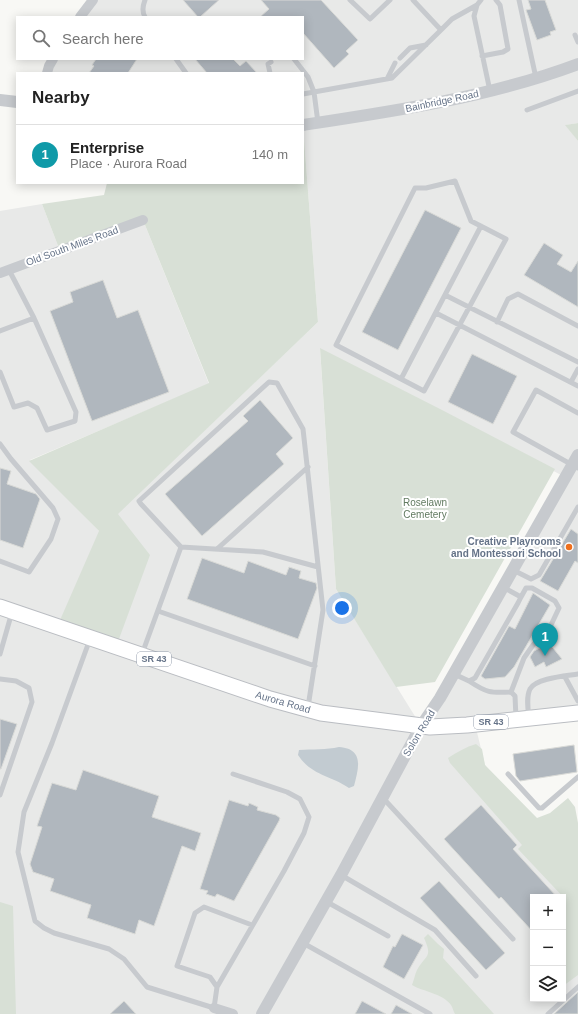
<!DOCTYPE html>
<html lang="en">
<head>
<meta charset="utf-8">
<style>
	:root { --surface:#fff; --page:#f2f2f2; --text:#222; --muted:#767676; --line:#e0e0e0; --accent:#b45309 }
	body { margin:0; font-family:Arial,sans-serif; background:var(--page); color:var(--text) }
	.controls { position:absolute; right:12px; bottom:12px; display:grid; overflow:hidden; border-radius:0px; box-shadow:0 2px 10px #0003 }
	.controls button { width:36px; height:36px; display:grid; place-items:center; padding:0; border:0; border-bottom:1px solid var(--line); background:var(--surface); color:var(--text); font:20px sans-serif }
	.you { position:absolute; left:342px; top:608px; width:14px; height:14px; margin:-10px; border:3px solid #fff; border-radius:50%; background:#1a73e8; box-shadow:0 0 0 6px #1a73e833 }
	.badge { display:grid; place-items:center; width:26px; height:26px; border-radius:50%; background:var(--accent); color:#fff; font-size:13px; font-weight:700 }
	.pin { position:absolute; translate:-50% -33px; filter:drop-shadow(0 1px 2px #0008) }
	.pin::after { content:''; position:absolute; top:21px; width:14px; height:12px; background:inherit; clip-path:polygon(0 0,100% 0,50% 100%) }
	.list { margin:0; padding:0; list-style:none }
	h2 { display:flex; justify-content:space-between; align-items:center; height:52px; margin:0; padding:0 16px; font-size:17px }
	h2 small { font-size:13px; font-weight:400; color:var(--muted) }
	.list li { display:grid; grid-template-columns:26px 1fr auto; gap:12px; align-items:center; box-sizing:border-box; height:60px; padding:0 16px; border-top:1px solid var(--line) }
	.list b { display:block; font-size:15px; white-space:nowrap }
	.list p { margin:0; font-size:13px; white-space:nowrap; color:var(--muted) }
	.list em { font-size:13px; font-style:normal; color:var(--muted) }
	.icon { flex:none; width:22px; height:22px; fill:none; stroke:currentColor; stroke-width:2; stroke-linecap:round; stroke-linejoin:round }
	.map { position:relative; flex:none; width:578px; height:1014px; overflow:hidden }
	.search { position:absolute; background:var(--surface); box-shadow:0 2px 10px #0003; left:16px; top:16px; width:288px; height:44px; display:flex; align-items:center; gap:10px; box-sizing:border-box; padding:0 14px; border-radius:0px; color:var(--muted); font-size:15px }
	.panel { position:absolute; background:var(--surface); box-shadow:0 2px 10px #0003; left:16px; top:72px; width:288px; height:112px; border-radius:0px }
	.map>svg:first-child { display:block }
	.built { fill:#e8e9e8; fill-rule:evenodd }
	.green { fill:#d8e0d6 }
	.water { fill:#c2cbd1 }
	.building { fill:#b0b7be; stroke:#d9dad7 }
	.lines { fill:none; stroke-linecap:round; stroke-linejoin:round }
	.primary-casing { stroke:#babdc2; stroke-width:17 }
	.service { stroke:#c7cace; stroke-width:5 }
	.minor { stroke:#c7cace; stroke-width:10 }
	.tertiary { stroke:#c7cace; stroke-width:12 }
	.primary { stroke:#fff; stroke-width:15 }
	.poi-dot { fill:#ef701e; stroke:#fff; stroke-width:1.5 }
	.labels { text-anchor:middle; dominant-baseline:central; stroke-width:4; stroke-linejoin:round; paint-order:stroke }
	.shield { fill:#fff; stroke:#939dac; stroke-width:1 }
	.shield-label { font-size:9px; font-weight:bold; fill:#657388 }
	.street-label { font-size:10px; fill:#657388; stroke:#fff }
	.park-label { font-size:10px; fill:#617a60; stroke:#fff }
	.poi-label { font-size:10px; font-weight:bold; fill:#657388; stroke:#fff; text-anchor:end }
</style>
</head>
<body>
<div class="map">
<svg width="578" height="1014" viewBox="0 0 578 1014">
	<rect width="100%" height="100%" fill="#f8f8f5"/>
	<path class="built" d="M93 0H578V123L566 125 578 141V713L475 724 485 765 578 890V1014H0V211L42 204 60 251 143 220 209 384 30 460 99 531 318 322 303 125V73H47L53 59H303V17H80ZM320 349 565 477 421 726 336 589ZM533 897H563V999H533Z"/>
	<path class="green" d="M578 123V141L565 125Z
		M303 125 318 322 118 514 150 555 116 647 57 627 99 531 29 461 209 383 143 220 60 251 42 204 104 195 107 183H303Z
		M320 348 442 410 555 469 435 682 396 687 336 589Z
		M476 744 482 749 485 765 537 818 550 813 568 798 575 807 578 823V975L563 986V903L566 900 518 849 522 845 450 763 448 758C457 752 466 747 476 744Z
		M0 902 13 906 16 1014H0Z
		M428 934 438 944 444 949 443 958 494 1014H455C453 1011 453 1008 451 1005 442 993 424 992 412 985 414 980 415 974 417 970 426 954 433 958 424 938Z"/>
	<path class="water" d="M339 747C364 749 359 767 354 786L349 788C330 775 312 776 298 755L299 750C313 749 326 750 339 747Z"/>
	<path class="building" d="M183 0H219L200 17H198Z
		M261 0H321L358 40 346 51 349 54 334 68 303 33V17H260L269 9Z
		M528 0H545L556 30 550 32 551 35 537 40 526 10 531 9Z
		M96 59H137L128 73H89L94 66 92 65Z
		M195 59H233L240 66 246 61 257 73H207Z
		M425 210 461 228 398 350 362 332Z
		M544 243 563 255 557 264 571 272 578 261V307L524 275Z
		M103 280 117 318 138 310 169 392 92 421 50 311 73 302 70 292Z
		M472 354 517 376 493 424 448 402Z
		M260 400 293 438 276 454 284 464 202 536 165 494 248 421 243 416Z
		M0 468 11 471 7 484 36 494 40 499 23 548 0 540Z
		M571 529 578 534V563L575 561 558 591 540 581Z
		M202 558 244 573 248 561 286 575 289 567 301 571 299 578 316 583 317 588 298 639 187 599Z
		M533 593 550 605 514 667 505 677 485 679 481 676 509 626 515 629Z
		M549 643 562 659 546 667 544 662 535 667 530 657 534 651Z
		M0 719 17 724 1 769H0Z
		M574 745 577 772 520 781 516 776 513 754Z
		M83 770 159 796 152 817 201 833 195 851 182 846 154 926 139 920 135 934 87 918 91 905 50 891 54 879 33 872 30 864 42 827 37 826 52 783 76 790Z
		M229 800 248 806 249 803 258 807 257 810 276 815 280 818 279 821 234 901 217 894 215 897 206 894 208 891 200 889Z
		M481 805 517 845 513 849 557 897H533V932L501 897 499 899 444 839Z
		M439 881 505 953 486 970 420 898Z
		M402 934 423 945 404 979 383 967 393 946 395 947Z
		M578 992V1014H554Z
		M124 1001 136 1014H110Z
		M362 1001 386 1014H355Z
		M396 1005 412 1014H391Z"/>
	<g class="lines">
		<defs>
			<path id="primary" d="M0 607 270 699 321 713 430 727 467 725 578 713"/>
		</defs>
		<use href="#primary" class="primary-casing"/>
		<path class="service" d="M145 0C143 5 142 12 145 17
			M350 0 370 19 390 0
			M481 0 477 5 474 16 490 91
			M519 0 536 78
			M441 30 452 19 477 5
			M575 35 578 42
			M482 56 503 52 508 49 500 5 496 0
			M400 58 410 48 426 45
			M176 59 186 73
			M294 59 308 77 314 92 303 94
			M270 73 268 64 271 62
			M387 79 395 63
			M527 110 578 91
			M318 123 314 92 392 78 441 30 413 0
			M455 181 471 221 506 239 424 391 336 345 415 188H426Z
			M445 295 578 362
			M436 313 578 386
			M497 322 508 299 518 294 578 326
			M0 331 34 318
			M0 372 14 407 28 403 37 408 47 430 75 421 76 412 34 318 9 270
			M401 379 481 226
			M571 382 578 369
			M578 413 536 390 513 432 578 468
			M0 444 11 459 53 508 58 519 51 539 29 572 0 561
			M181 547 263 552 318 567
			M217 549 308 467
			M513 570 531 579 539 575 578 507
			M158 611 315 666
			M90 639 52 743 24 812 18 852 35 921 44 928 54 933 109 949 124 959 147 987 214 1008 217 987 284 871 304 833 309 817 300 799 287 792 233 774
			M0 654 12 612
			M142 654 181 547 141 504 139 501 269 382 277 383 303 429 323 610 308 707
			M454 674 469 681 475 678 518 603 521 597 503 587
			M565 677 578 701
			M0 679 16 681 29 688 32 702 0 795
			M469 681C487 693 490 693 511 692L515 696 516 718
			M511 692 524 658 533 645 551 625 559 608 555 601 532 588H526L521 597
			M529 718C528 709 526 697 530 689 536 678 566 676 578 674
			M508 774 539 808H542L578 777
			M383 798 513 939
			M341 875 435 930 476 976
			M327 902 388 936
			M303 943 430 1014
			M217 987 210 977 177 966 195 913 204 907 252 925
			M548 1014 578 987"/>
		<path class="minor" d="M80 17 93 0
			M47 73 49 66 53 59
			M0 273 143 220
			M214 1008 233 1014"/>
		<path class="tertiary" d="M0 100 17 102
			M303 125C396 111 490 97 578 64
			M262 1014 341 875 421 726 440 698 578 455"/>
		<use href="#primary" class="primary"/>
	</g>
	<circle class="poi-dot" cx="569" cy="547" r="4"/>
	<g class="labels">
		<g class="shield">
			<rect x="137" y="652" width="34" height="14" rx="3"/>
			<rect x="474" y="715" width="34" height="14" rx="3"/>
		</g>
		<g class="shield-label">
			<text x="154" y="659">SR 43</text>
			<text x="491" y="722">SR 43</text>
		</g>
		<g class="street-label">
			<text transform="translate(442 101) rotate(-12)">Bainbridge Road</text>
			<text transform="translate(72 246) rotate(-20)">Old South Miles Road</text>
			<text transform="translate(283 702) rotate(16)">Aurora Road</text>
			<text transform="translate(419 733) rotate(-59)">Solon Road</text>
		</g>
		<g class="park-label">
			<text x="425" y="502">Roselawn<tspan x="425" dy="12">Cemetery</tspan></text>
		</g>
		<g class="poi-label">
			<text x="561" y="541">Creative Playrooms<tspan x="561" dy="12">and Montessori School</tspan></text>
		</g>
	</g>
</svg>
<div class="controls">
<button>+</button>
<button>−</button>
<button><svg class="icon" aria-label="layers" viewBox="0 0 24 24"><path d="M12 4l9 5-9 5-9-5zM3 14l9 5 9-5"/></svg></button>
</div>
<div class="you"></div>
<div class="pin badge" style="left:545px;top:656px;background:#0f9aa8">1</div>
<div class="search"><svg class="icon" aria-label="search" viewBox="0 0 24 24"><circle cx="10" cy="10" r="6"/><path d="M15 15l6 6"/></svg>Search here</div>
<section class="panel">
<h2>Nearby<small></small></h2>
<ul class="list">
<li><span class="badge" style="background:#0f9aa8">1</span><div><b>Enterprise</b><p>Place · Aurora Road</p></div><em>140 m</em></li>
</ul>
</section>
</div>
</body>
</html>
